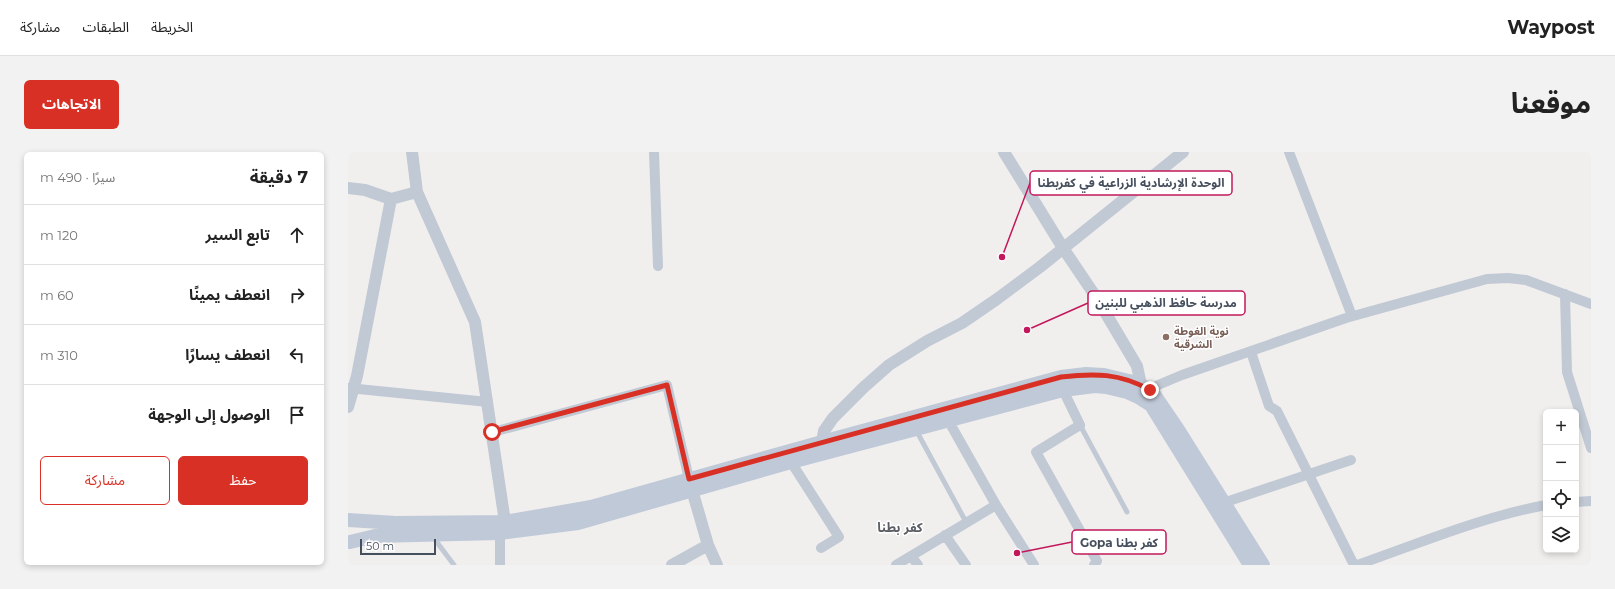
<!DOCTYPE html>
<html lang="ar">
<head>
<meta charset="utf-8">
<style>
	:root { --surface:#fff; --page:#f2f2f2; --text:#222; --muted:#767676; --line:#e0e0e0; --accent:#d93025 }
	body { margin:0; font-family:Montserrat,"Noto Sans Arabic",sans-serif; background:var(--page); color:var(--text); direction:rtl }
	.controls { position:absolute; right:12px; bottom:12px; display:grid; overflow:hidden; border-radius:6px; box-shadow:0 2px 6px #0003 }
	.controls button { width:36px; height:36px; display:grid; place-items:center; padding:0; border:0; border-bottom:1px solid var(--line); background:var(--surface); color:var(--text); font:20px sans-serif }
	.scale { position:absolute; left:12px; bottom:10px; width:76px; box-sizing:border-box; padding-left:4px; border:2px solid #464f5d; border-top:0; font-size:11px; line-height:14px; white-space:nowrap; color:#464f5d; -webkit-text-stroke:3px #fff; paint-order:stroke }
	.stop { position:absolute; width:12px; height:12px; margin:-9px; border:3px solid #d93025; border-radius:50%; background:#fff }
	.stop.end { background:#d93025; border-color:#fff; box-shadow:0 1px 4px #0008 }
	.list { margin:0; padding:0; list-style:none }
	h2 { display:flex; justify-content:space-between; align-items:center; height:52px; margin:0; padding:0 16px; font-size:17px }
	h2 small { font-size:13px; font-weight:400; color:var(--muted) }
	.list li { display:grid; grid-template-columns:26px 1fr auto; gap:12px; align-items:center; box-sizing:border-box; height:60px; padding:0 16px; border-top:1px solid var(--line) }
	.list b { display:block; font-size:15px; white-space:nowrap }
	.list em { font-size:13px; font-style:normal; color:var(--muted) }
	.actions { display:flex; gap:8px; padding:12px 16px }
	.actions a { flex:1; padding:9px 0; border:1px solid var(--accent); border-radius:6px; text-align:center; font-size:14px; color:var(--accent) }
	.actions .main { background:var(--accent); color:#fff }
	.icon { flex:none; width:22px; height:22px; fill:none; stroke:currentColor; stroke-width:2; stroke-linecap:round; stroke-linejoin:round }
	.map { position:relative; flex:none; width:1243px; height:413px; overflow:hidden; direction:ltr; border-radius:6px }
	header { display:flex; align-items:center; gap:24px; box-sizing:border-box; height:56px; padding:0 20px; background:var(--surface); border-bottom:1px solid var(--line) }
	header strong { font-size:19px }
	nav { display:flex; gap:22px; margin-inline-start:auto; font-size:14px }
	.intro { display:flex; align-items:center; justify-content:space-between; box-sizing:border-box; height:96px; padding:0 24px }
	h1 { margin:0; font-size:28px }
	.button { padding:10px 18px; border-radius:6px; background:var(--accent); color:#fff; font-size:14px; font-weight:700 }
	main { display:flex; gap:24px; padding:0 24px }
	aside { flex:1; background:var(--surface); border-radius:6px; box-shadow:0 2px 6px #0003 }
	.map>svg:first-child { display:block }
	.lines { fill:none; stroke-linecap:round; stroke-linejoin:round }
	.service { stroke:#c1c9d4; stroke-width:5 }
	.minor { stroke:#c1c9d4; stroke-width:10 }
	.tertiary { stroke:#c1c9d4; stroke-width:12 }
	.secondary { stroke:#c0c9d8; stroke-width:14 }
	.route { stroke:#d93025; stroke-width:5 }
	.education-dot { fill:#8d6e63; stroke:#fff; stroke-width:1.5 }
	.labels { text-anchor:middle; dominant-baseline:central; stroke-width:3; stroke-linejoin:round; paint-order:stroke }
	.education-label { font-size:11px; font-weight:bold; fill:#785e54; stroke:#fff; text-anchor:start }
	.quarter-label { font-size:13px; font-weight:bold; fill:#5b5e64; stroke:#fff }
	.leader { fill:none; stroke:#c2185b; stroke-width:1.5 }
	.callout-dot { fill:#c2185b; stroke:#fff; stroke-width:1.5 }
	.callout { fill:#fff; stroke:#c2185b; stroke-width:1.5 }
	.callout-label { font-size:12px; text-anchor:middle; font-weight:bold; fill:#464f5d }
</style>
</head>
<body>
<header>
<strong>Waypost</strong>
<nav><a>الخريطة</a><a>الطبقات</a><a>مشاركة</a></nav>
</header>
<div class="intro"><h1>موقعنا</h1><a class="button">الاتجاهات</a></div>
<main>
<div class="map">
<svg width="1243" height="413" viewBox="0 0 1243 413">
	<rect width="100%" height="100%" fill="#f1efee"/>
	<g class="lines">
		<path class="service" d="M732 273 779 360
			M568 278 618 370
			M85 385 106 413"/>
		<path class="minor" d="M306 0 310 114
			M941 0 1004 164
			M1217 142 1219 220 1243 296
			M903 200 921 254 929 259 1006 413
			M0 236 140 250
			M715 238 732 273 688 300 749 409 746 413
			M803 238 810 233 834 223 998 166 1139 127 1160 126 1178 128 1243 152
			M600 268 648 353 686 413
			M145 280 319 233 341 327
			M443 310 491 385 473 396
			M1228 350 1243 349
			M875 351 1003 308
			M152 381V413
			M597 383 618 413
			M563 404 570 413
			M548 413 648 353
			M1009 413C1072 391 1133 365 1198 353"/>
		<path class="tertiary" d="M64 0 69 40 127 170 157 370 153 378
			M656 0 715 96 748 145 789 214 793 233
			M0 36 17 38 43 47 69 40
			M0 255 9 224 43 47
			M474 290 476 279 485 266 515 236 541 213 579 189 614 171 649 147 692 115 835 0
			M342 331 360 393 369 413
			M324 413 360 393"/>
		<path class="secondary" d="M0 368 48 371 157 370 243 355 474 290 713 225 738 222 756 223 785 230 803 238 829 276 915 413
			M2 390 27 384 152 381 230 371 443 310 715 238 747 234 758 235 779 240 792 246 803 253 902 413"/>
	</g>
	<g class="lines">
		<path class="route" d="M144 280 319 233 341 327 713 225C746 221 772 221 802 238"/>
	</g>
	<circle class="education-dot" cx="818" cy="185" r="4"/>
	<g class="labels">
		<g class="education-label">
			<text x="826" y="179">نوية الغوطة<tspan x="826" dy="13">الشرقية</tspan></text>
		</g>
		<g class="quarter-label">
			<text x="552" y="375">كفر بطنا</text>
		</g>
	</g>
	<path class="leader" d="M654 105L682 31M679 178L740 151M669 401L724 390"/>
	<g class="callout-dot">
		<circle cx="654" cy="105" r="4"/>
		<circle cx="679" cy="178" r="4"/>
		<circle cx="669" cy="401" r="4"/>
	</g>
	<g class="callout">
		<rect x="682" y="19" width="202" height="24" rx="4"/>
		<rect x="740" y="139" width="157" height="24" rx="4"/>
		<rect x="724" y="378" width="94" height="24" rx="4"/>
	</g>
	<g class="callout-label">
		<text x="783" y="35">الوحدة الإرشادية الزراعية في كفربطنا</text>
		<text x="818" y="155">مدرسة حافظ الذهبي للبنين</text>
		<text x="771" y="395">Gopa كفر بطنا</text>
	</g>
</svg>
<div class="controls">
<button>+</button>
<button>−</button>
<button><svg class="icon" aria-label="locate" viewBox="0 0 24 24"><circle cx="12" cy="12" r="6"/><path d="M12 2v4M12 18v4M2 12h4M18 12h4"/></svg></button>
<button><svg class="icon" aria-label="layers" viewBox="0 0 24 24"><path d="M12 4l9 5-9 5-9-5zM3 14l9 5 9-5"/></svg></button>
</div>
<div class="scale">50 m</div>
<div class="stop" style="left:144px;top:280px"></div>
<div class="stop end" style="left:802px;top:238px"></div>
</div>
<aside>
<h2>7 دقيقة<small>سيرًا · 490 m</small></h2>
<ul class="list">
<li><svg class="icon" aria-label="ahead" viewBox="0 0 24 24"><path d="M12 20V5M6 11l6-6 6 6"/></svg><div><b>تابع السير</b></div><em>120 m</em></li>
<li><svg class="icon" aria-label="right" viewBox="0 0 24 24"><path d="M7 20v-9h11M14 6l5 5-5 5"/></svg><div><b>انعطف يمينًا</b></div><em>60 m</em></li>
<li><svg class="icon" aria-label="left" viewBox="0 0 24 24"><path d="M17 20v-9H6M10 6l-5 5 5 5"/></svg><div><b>انعطف يسارًا</b></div><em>310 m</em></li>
<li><svg class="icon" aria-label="arrive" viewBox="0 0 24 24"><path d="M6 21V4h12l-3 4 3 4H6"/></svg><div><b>الوصول إلى الوجهة</b></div></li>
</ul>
<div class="actions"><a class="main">حفظ</a><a>مشاركة</a></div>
</aside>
</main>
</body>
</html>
